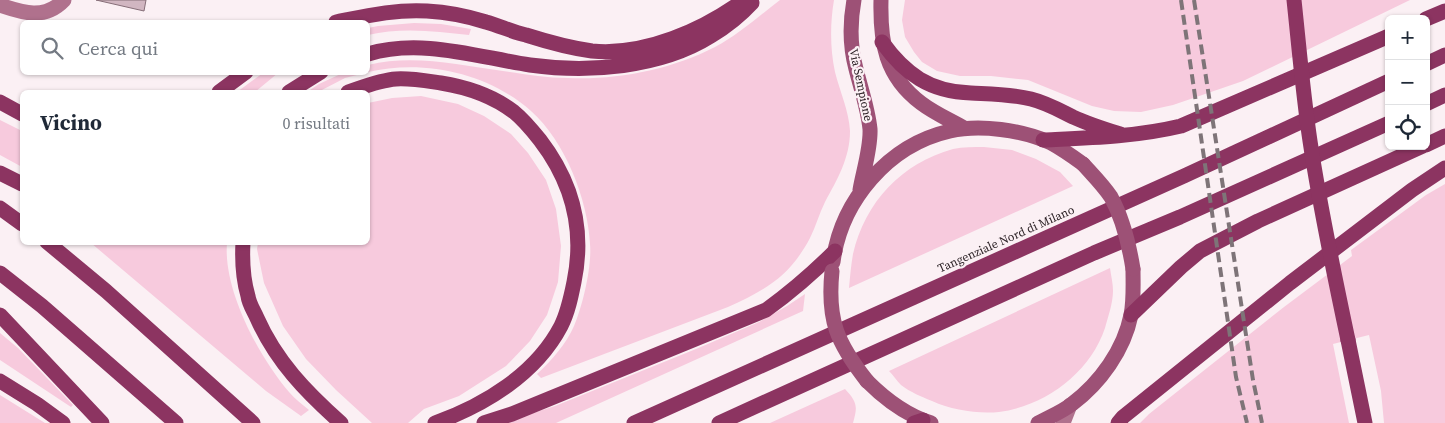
<!DOCTYPE html>
<html lang="it">
<head>
<meta charset="utf-8">
<style>
	:root { --surface:#fff; --page:#f6f6f7; --text:#1f2937; --muted:#747a83; --line:#e0e1e3 }
	body { margin:0; font-family:"Source Serif 4",serif; background:var(--page); color:var(--text) }
	.controls { position:absolute; right:15px; top:15px; display:grid; overflow:hidden; border-radius:8px; box-shadow:0 1px 4px #0004 }
	.controls button { width:45px; height:45px; display:grid; place-items:center; padding:0; border:0; border-bottom:1px solid var(--line); background:var(--surface); color:var(--text); font:25px sans-serif }
	.list { margin:0; padding:0; list-style:none }
	h2 { display:flex; justify-content:space-between; align-items:center; height:65px; margin:0; padding:0 20px; font-size:21px }
	h2 small { font-size:16px; font-weight:400; color:var(--muted) }
	.icon { flex:none; width:28px; height:28px; fill:none; stroke:currentColor; stroke-width:2; stroke-linecap:round; stroke-linejoin:round }
	.map { position:relative; flex:none; width:1445px; height:423px; overflow:hidden }
	.search { position:absolute; background:var(--surface); box-shadow:0 1px 4px #0004; left:20px; top:20px; width:350px; height:55px; display:flex; align-items:center; gap:12px; box-sizing:border-box; padding:0 18px; border-radius:8px; color:var(--muted); font-size:19px }
	.panel { position:absolute; background:var(--surface); box-shadow:0 1px 4px #0004; left:20px; top:90px; width:350px; height:155px; border-radius:8px }
	.map>svg:first-child { display:block }
	.green { fill:#f7cadd }
	.building { fill:#d1b6c1; stroke:#866e78 }
	.lines { fill:none; stroke-linecap:round; stroke-linejoin:round }
	.secondary { stroke:#b0718d; stroke-width:15 }
	.primary { stroke:#9d5176; stroke-width:15 }
	.highway { stroke:#8c3461; stroke-width:15 }
	.rail { stroke:#7e7478; stroke-width:4; stroke-dasharray:10 5; stroke-linecap:butt }
	.primary-bridge { stroke:#9d5176; stroke-width:15 }
	.highway-bridge { stroke:#8c3461; stroke-width:15 }
	.labels { text-anchor:middle; dominant-baseline:central; stroke-width:4.5; stroke-linejoin:round; paint-order:stroke }
	.street-label { font-size:12px; fill:#2b2125; stroke:#fbf0f4 }
</style>
</head>
<body>
<div class="map">
<svg width="1445" height="423" viewBox="0 0 1445 423">
	<rect width="100%" height="100%" fill="#fbf0f4"/>
	<path class="green" d="M780 0H834C830 23 830 49 835 72 840 92 849 111 850 131 850 158 837 180 825 202 819 214 816 226 810 238 790 276 766 290 728 307L541 378 537 374C552 360 566 344 574 326 583 305 592 266 590 244 588 200 565 141 531 111 488 73 424 59 368 72V65C414 54 457 65 503 71 524 74 546 78 568 78 618 80 670 70 715 47 738 35 759 16 780 0Z
		M905 0H1410L1243 81 1173 105 1141 112 1114 111 1092 106 1028 80 991 76H960L937 71 922 62 914 52 905 37 902 20Z
		M414 23 441 24 471 29 469 35C436 31 400 27 368 35V28L378 26Z
		M345 72 365 73 345 78 318 92H307L319 84Z
		M263 73H278L255 92H237Z
		M421 96 458 104 484 116 511 134 528 153 546 180 556 209 561 246 558 282 547 315 530 341 506 366 459 396 424 409 408 423H372L336 390 306 359 283 326 264 283 257 249 258 243 368 242V103L392 98Z
		M0 120 22 131V167L0 155Z
		M984 147 1012 150 1036 159 1060 172 1073 186 849 288C850 277 851 265 853 254 865 202 902 163 953 149 963 147 974 147 984 147Z
		M1445 184V423H1384L1381 391 1369 335 1333 344 1349 423H1140L1149 414 1284 307 1352 256 1351 250 1426 195Z
		M91 243H227C223 290 259 357 289 392 295 399 302 404 309 410L301 416 266 391Z
		M1110 268C1111 276 1113 283 1113 291 1113 303 1108 317 1105 328 1090 373 1045 406 999 412 977 414 952 410 932 401 922 397 910 392 901 385 897 381 893 375 889 371Z
		M805 294 803 311 556 423H502L555 406 696 349 759 322 787 306Z
		M0 333 18 348 73 405 71 407 0 360Z
		M845 389C857 402 858 406 853 423H770Z
		M0 395 45 423H0Z"/>
	<path class="building" d="M96 0H146L144 11Z"/>
	<g class="lines">
		<path class="secondary" d="M0 5C23 13 45 20 64 0
			M1063 423 1070 405"/>
		<path class="primary" d="M854 0C850 22 850 47 856 69 861 89 868 109 870 129 871 148 863 172 860 190
			M881 0C880 42 885 76 921 103 934 113 950 120 964 128
			M833 262C841 201 888 145 950 131 980 124 1022 130 1051 143 1062 149 1072 156 1083 164
			M867 381C885 399 906 415 931 423
			M1038 423C1049 417 1062 412 1072 404 1100 383 1124 350 1131 315 1134 301 1133 284 1133 269"/>
		<path class="highway" d="M1426 19 1445 11
			M336 22C366 16 396 9 427 11 446 12 467 16 486 22 500 26 513 32 526 35 548 42 570 48 592 51 645 56 703 30 744 0
			M882 42C905 74 930 92 971 93 991 94 1011 94 1031 99 1047 103 1059 110 1073 117 1088 124 1104 129 1120 134
			M368 54C421 38 477 57 530 65 588 73 660 68 711 36 726 27 740 16 752 3
			M1426 64 1445 55
			M219 92 246 72
			M289 92 321 72
			M348 92C363 87 380 80 396 79 410 78 427 81 441 83 466 87 493 96 514 112 524 120 532 130 540 140 573 183 585 229 574 282 571 297 568 312 561 326 536 374 485 405 435 423
			M0 102 22 114
			M1426 104 1445 95
			M1043 140C1089 138 1135 137 1181 126L1389 36
			M1426 145 1445 136
			M0 173 22 184
			M0 208 22 224
			M47 242 106 291 253 423
			M243 242C242 260 243 279 248 296 249 304 254 311 257 318 276 361 306 392 341 423
			M0 273 42 306 176 423
			M0 315 102 423
			M1131 315 1181 267 1200 251 1258 221 1423 146
			M1348 340 1365 423
			M0 381 37 404 63 423
			M484 423 512 414 766 310C791 292 813 273 835 251
			M634 423 1184 176 1389 81
			M719 423 1094 253 1180 217 1389 123
			M914 423 923 420
			M1118 423 1123 417 1290 283 1412 190 1445 168"/>
		<path class="rail" d="M1181 0 1236 377 1247 423
			M1194 0 1253 380 1262 423"/>
		<path class="primary-bridge" d="M1083 164C1092 174 1103 185 1111 197 1123 219 1129 244 1133 269
			M832 271C827 320 837 343 867 381"/>
		<path class="highway-bridge" d="M1294 0C1299 47 1303 94 1310 141 1320 208 1334 274 1348 340"/>
	</g>
	<g class="labels">
		<g class="street-label">
			<text transform="translate(861 85) rotate(78)">Via Sempione</text>
			<text transform="translate(1006 239) rotate(-24)">Tangenziale Nord di Milano</text>
		</g>
	</g>
</svg>
<div class="controls">
<button>+</button>
<button>−</button>
<button><svg class="icon" aria-label="locate" viewBox="0 0 24 24"><circle cx="12" cy="12" r="6"/><path d="M12 2v4M12 18v4M2 12h4M18 12h4"/></svg></button>
</div>
<div class="search"><svg class="icon" aria-label="search" viewBox="0 0 24 24"><circle cx="10" cy="10" r="6"/><path d="M15 15l6 6"/></svg>Cerca qui</div>
<section class="panel">
<h2>Vicino<small>0 risultati</small></h2>
<ul class="list">
</ul>
</section>
</div>
</body>
</html>
